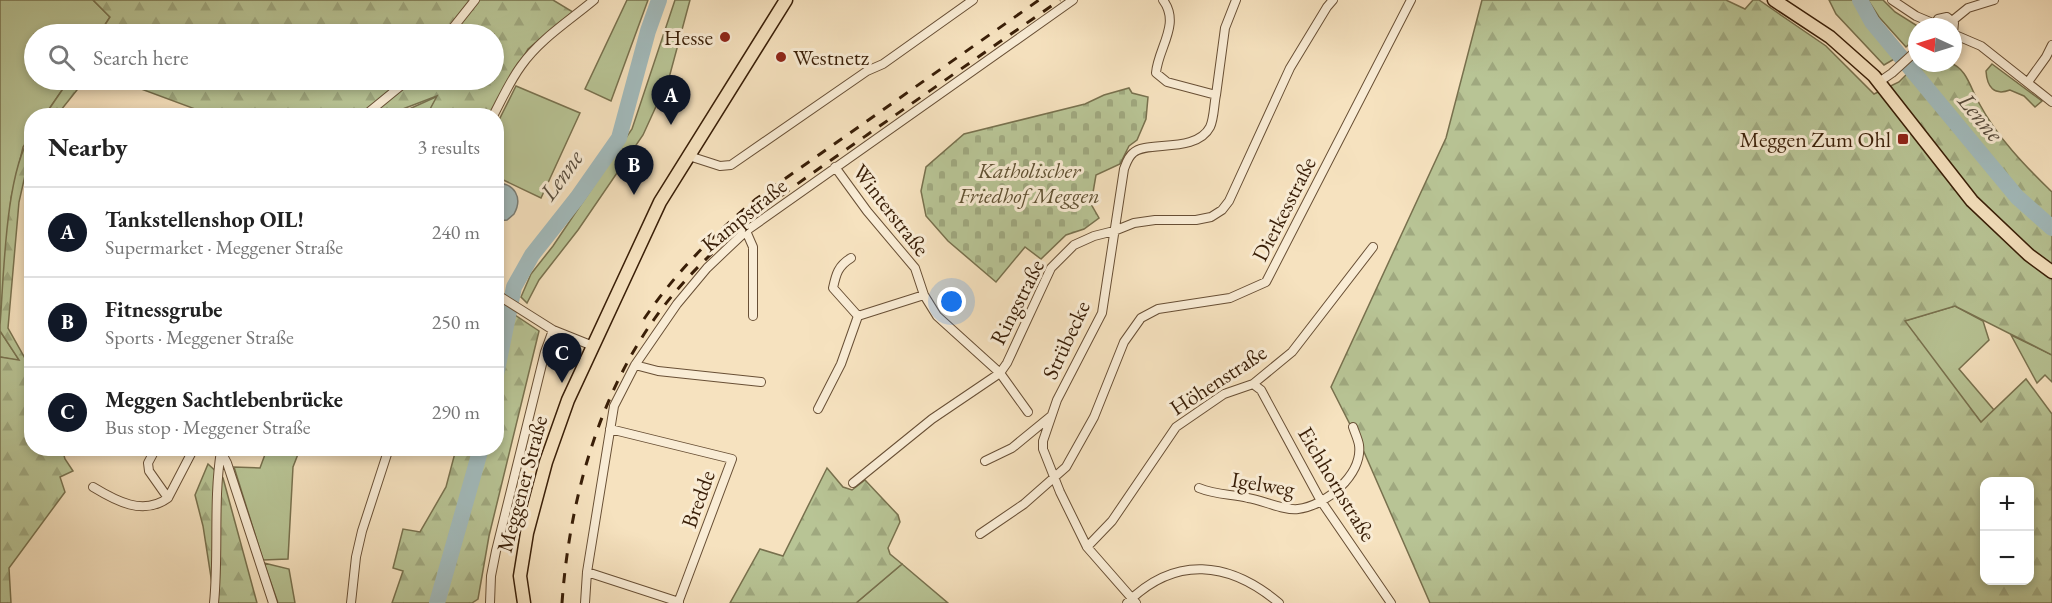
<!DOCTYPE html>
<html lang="en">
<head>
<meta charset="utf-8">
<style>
	:root { --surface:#fff; --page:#f6f6f6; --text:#222; --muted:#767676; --line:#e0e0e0; --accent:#111827 }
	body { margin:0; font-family:"EB Garamond",serif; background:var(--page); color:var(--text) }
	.controls { position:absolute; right:18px; bottom:18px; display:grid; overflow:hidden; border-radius:12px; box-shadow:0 3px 9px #0003 }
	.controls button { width:54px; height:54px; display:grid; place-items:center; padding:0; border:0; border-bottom:2px solid var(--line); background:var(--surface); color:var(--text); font:30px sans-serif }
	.compass { position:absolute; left:1908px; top:18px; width:54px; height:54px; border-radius:50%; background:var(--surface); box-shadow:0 3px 9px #0003; rotate:274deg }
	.you { position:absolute; left:952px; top:302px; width:21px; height:21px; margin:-15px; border:4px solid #fff; border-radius:50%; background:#1a73e8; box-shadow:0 0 0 9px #1a73e833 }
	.badge { display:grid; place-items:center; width:39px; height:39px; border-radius:50%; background:var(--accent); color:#fff; font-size:20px; font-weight:700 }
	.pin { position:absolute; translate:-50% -50px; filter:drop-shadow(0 2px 3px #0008) }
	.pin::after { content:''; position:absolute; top:32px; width:21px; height:18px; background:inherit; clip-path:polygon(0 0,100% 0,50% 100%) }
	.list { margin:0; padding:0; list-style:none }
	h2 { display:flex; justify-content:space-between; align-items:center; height:78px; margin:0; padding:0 24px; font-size:26px }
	h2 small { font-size:20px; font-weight:400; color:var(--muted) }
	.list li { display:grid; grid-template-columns:39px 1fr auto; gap:18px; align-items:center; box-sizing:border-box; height:90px; padding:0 24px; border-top:2px solid var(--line) }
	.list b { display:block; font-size:22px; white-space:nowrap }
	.list p { margin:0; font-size:20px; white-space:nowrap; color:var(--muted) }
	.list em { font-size:20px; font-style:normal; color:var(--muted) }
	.icon { flex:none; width:33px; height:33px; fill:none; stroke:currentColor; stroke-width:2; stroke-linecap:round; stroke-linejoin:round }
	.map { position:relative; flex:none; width:2052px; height:603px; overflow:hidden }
	.search { position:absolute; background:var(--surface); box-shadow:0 3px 9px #0003; left:24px; top:24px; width:480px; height:66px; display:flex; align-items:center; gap:15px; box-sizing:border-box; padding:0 21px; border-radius:33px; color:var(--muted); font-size:22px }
	.panel { position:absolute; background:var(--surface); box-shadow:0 3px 9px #0003; left:24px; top:108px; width:480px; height:348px; border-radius:24px }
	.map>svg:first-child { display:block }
	.green { fill:#b8c495; stroke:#78714e; stroke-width:1.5 }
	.forest { fill:url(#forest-firs); stroke:#78714e; stroke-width:1.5; fill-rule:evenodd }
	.cemetery { fill:url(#cemetery-stones); stroke:#78714e; stroke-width:1.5 }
	.water { fill:#a2bbbd; stroke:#787c74; stroke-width:1.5 }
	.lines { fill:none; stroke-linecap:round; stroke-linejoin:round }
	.river { stroke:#a2bbbd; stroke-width:16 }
	.street-casing { stroke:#684f35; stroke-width:10 }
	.primary-casing { stroke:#391e07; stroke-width:15 }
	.street { stroke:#f9ecd5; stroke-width:8 }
	.primary { stroke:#f6e2bf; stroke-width:12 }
	.rail { stroke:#391e07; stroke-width:3; stroke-dasharray:10 10; stroke-linecap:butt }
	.poi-dot { fill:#8f2418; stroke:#f9ecd5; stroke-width:2 }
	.labels { text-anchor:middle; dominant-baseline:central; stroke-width:6; stroke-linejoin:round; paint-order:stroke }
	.poi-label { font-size:22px; fill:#391e07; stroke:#f9ecd5; text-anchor:end }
	.park-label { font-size:22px; font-style:italic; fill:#5f5032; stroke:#f9ecd5 }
	.street-label { font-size:22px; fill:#391e07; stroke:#f9ecd5 }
	.water-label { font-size:24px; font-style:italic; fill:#584d3e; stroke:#f9ecd5 }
</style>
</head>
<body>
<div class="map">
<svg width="2052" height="603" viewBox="0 0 2052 603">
	<defs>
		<pattern id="forest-firs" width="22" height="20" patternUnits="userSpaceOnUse" patternTransform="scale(1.5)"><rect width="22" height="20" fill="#b8c495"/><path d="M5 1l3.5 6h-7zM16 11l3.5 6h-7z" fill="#9fa87f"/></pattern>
		<pattern id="cemetery-stones" width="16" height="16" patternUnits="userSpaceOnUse" patternTransform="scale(1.5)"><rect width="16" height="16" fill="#b8c495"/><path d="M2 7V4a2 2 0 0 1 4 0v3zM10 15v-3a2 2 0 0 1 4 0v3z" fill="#9fa87f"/></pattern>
	</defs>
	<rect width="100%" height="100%" fill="#f6e2bf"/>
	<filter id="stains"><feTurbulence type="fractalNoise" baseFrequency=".00333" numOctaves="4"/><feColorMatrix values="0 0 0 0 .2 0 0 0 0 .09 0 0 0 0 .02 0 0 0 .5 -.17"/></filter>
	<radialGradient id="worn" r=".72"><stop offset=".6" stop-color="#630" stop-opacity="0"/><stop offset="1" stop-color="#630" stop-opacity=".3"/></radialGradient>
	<path class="green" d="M0 0H93L110 17 99 34H34V80H69L45 115 32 116 31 135 23 147 11 198 0 325Z
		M627 0H648L611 101 585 89Z
		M675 0H690L669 78 643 135 578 230 539 280 527 303 521 297 531 274 553 246 632 129Z
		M1829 0H1854L1873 32 1896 58 1884 65 1836 14Z
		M1868 0H1883L1895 12 1919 27H1917V37L1906 47 1879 17Z
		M1992 64 2042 101 2035 107 2024 96 2010 90C1994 96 1987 87 1986 71Z
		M516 86 580 113 541 198 497 177V124Z
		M438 96 427 115H396Z
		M1955 306 1983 321 1989 340 1959 369 1994 410 1981 423 1904 321Z
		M0 331 20 361 0 357Z
		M2011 335 2052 355V382L2045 375 2037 383Z
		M267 449H300L293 467 288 559 263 560 234 467 260 468Z
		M264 563 289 569 295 603H278Z
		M902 564 948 603H856Z"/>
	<path class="forest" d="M93 0H553L573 12 528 49 491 115H427L437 96 387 115 201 116 198 110 117 80H494V34H99L110 17Z
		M1482 0H1726L1745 9 1753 0H1759L1826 46 1874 94 1899 82 1918 63C1927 63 1941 60 1950 63 1967 68 1971 90 1979 103 1997 137 2025 166 2052 192V355L1955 306 1905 321 1981 422 2026 379 2052 414V603H1430L1364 452 1331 387 1446 138ZM1984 482H2030V580H1984Z
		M69 80H85L57 115H45Z
		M31 135V149L19 202 8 328 31 369 32 448 62 449 65 459 73 471 60 477 65 492 9 568 11 603H0V357L19 360 0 331V325C4 276 5 174 31 135Z
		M497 303 539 331 489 536 478 599 472 603H392L403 571 393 568 403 529 420 532 446 487 456 449 496 448Z
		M208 464 223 478 257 603H215L203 526 195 495Z
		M827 468 843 487 852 490 865 480 898 515 900 522 888 548 890 554 902 564 856 603H730L760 549 783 556Z"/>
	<path class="cemetery" d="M1129 88 1132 93 1148 97 1146 119 1137 140 1129 146 1120 164 1096 175 1091 204 1099 218 1084 229 1066 235 1041 259 1025 247 996 282 948 241 926 216 921 191 926 167 964 134 1085 104 1104 95Z"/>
	<path class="water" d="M496 183C515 183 523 198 514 214L507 220 497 221Z"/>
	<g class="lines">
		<path class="river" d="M1860 0 1872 22 2017 197 2052 228
			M496 375 514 287 532 255 577 198 619 138 648 31 659 0
			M437 603 481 448"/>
		<defs>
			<path id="street" d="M1163 0C1181 24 1158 48 1156 73L1167 82 1216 95 1225 28 1236 0
				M1892 0 1916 16 1935 24
				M1952 21 1968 8 1994 0
				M1934 27 1938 19 1947 17 1954 23 1953 33
				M448 34 475 0
				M1953 34 1981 46 2052 102
				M1879 82 1892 73 1917 50
				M2028 82 2046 57 2052 45
				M364 116 408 80
				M493 116C502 99 510 81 521 66 540 39 569 21 594 0
				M689 156 720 166 731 165 867 71 883 64 973 0
				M835 167 867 211 915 268 924 295 937 316 1000 373 1028 412
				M746 231 753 247V316
				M851 258C838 266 836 274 833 288L858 316 924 295
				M496 294 553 330 593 346
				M635 365 658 371 761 382
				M1253 384 1261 390 1321 501 1391 603
				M818 409 841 364 858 316
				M610 429 732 459 678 603
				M156 448 148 463 149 471 168 498
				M219 448 227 463 273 603
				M985 461 1012 448 1051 416
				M853 483 932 419 1000 373 1007 363 1051 268 1074 245 1094 236 1114 231 1134 223 1155 220H1196L1211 217 1222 210 1229 201 1290 68 1327 7 1333 0
				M93 487C116 501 143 516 168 498L194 448
				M1199 488C1216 495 1231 494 1248 498 1262 500 1285 511 1298 509 1325 506 1363 475 1359 445 1358 439 1355 433 1353 427
				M980 534 1024 504 1066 467 1094 417 1124 342 1141 318 1158 309 1230 298 1266 282 1411 0
				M1087 547 1112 521 1176 427 1224 394 1253 384 1292 352 1373 247
				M587 572 679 602
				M214 603C219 553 213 501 221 451
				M351 603 356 557 362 531 389 448
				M490 603 491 576 496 551 545 352 553 330
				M585 603 587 572 614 406 635 365 677 304 707 268 746 231 1073 0
				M1127 603C1175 555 1229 561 1279 603
				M1136 603 1087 547 1060 492 1043 449V441L1057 400 1102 313 1124 169C1126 164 1128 157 1133 153 1146 140 1196 154 1210 127 1214 119 1214 104 1216 95"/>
			<path id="primary" d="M1774 0 1830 37 1874 76 1972 201 2029 255 2052 272
				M524 603 520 576 527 533 546 462 568 400 660 202 786 0"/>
		</defs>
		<use href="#street" class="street-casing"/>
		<use href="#primary" class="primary-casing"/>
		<use href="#street" class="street"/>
		<use href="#primary" class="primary"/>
		<path class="rail" d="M644 319C676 272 713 235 756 199L1039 0
			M562 603C569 504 597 399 655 318 711 240 790 189 867 135 931 90 995 45 1060 0"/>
	</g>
	<g class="poi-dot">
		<circle cx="725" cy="37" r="6"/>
		<circle cx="781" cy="57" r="6"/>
		<rect x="1897" y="133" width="12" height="12" rx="3"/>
	</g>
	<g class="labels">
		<g class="poi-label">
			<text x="713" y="37">Hesse</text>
			<text x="793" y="57" text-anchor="start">Westnetz</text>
			<text x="1891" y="139">Meggen Zum Ohl</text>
		</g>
		<g class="park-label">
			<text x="1029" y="170">Katholischer<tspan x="1029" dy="25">Friedhof Meggen</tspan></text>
		</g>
		<g class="street-label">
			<text transform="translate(1284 209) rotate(-63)">Dierkesstraße</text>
			<text transform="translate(891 210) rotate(52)">Winterstraße</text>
			<text transform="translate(744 215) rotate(-39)">Kampstraße</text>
			<text transform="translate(1017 302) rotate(-63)">Ringstraße</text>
			<text transform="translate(1066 340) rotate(-65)">Strübecke</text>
			<text transform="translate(1218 380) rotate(-33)">Höhenstraße</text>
			<text transform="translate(522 484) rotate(-75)">Meggener Straße</text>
			<text transform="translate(1263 484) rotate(9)">Igelweg</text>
			<text transform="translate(1337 484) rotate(59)">Eichhornstraße</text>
			<text transform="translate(698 499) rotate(-70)">Bredde</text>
		</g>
		<g class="water-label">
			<text transform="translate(1981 117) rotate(50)">Lenne</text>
			<text transform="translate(561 175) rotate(-54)">Lenne</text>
		</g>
	</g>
	<rect width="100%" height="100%" filter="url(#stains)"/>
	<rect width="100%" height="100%" fill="url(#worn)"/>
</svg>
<div class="controls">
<button>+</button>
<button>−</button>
</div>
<svg class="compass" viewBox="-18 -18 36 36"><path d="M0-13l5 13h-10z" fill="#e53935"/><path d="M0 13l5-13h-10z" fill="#767676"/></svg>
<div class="you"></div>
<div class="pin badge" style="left:671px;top:125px">A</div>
<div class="pin badge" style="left:634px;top:195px">B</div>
<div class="pin badge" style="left:562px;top:383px">C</div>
<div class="search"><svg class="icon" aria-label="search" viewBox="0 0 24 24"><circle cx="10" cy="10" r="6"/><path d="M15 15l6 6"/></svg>Search here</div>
<section class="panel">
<h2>Nearby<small>3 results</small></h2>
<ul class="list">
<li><span class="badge">A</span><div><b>Tankstellenshop OIL!</b><p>Supermarket · Meggener Straße</p></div><em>240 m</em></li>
<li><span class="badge">B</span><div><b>Fitnessgrube</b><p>Sports · Meggener Straße</p></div><em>250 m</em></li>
<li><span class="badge">C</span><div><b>Meggen Sachtlebenbrücke</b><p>Bus stop · Meggener Straße</p></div><em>290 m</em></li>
</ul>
</section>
</div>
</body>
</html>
